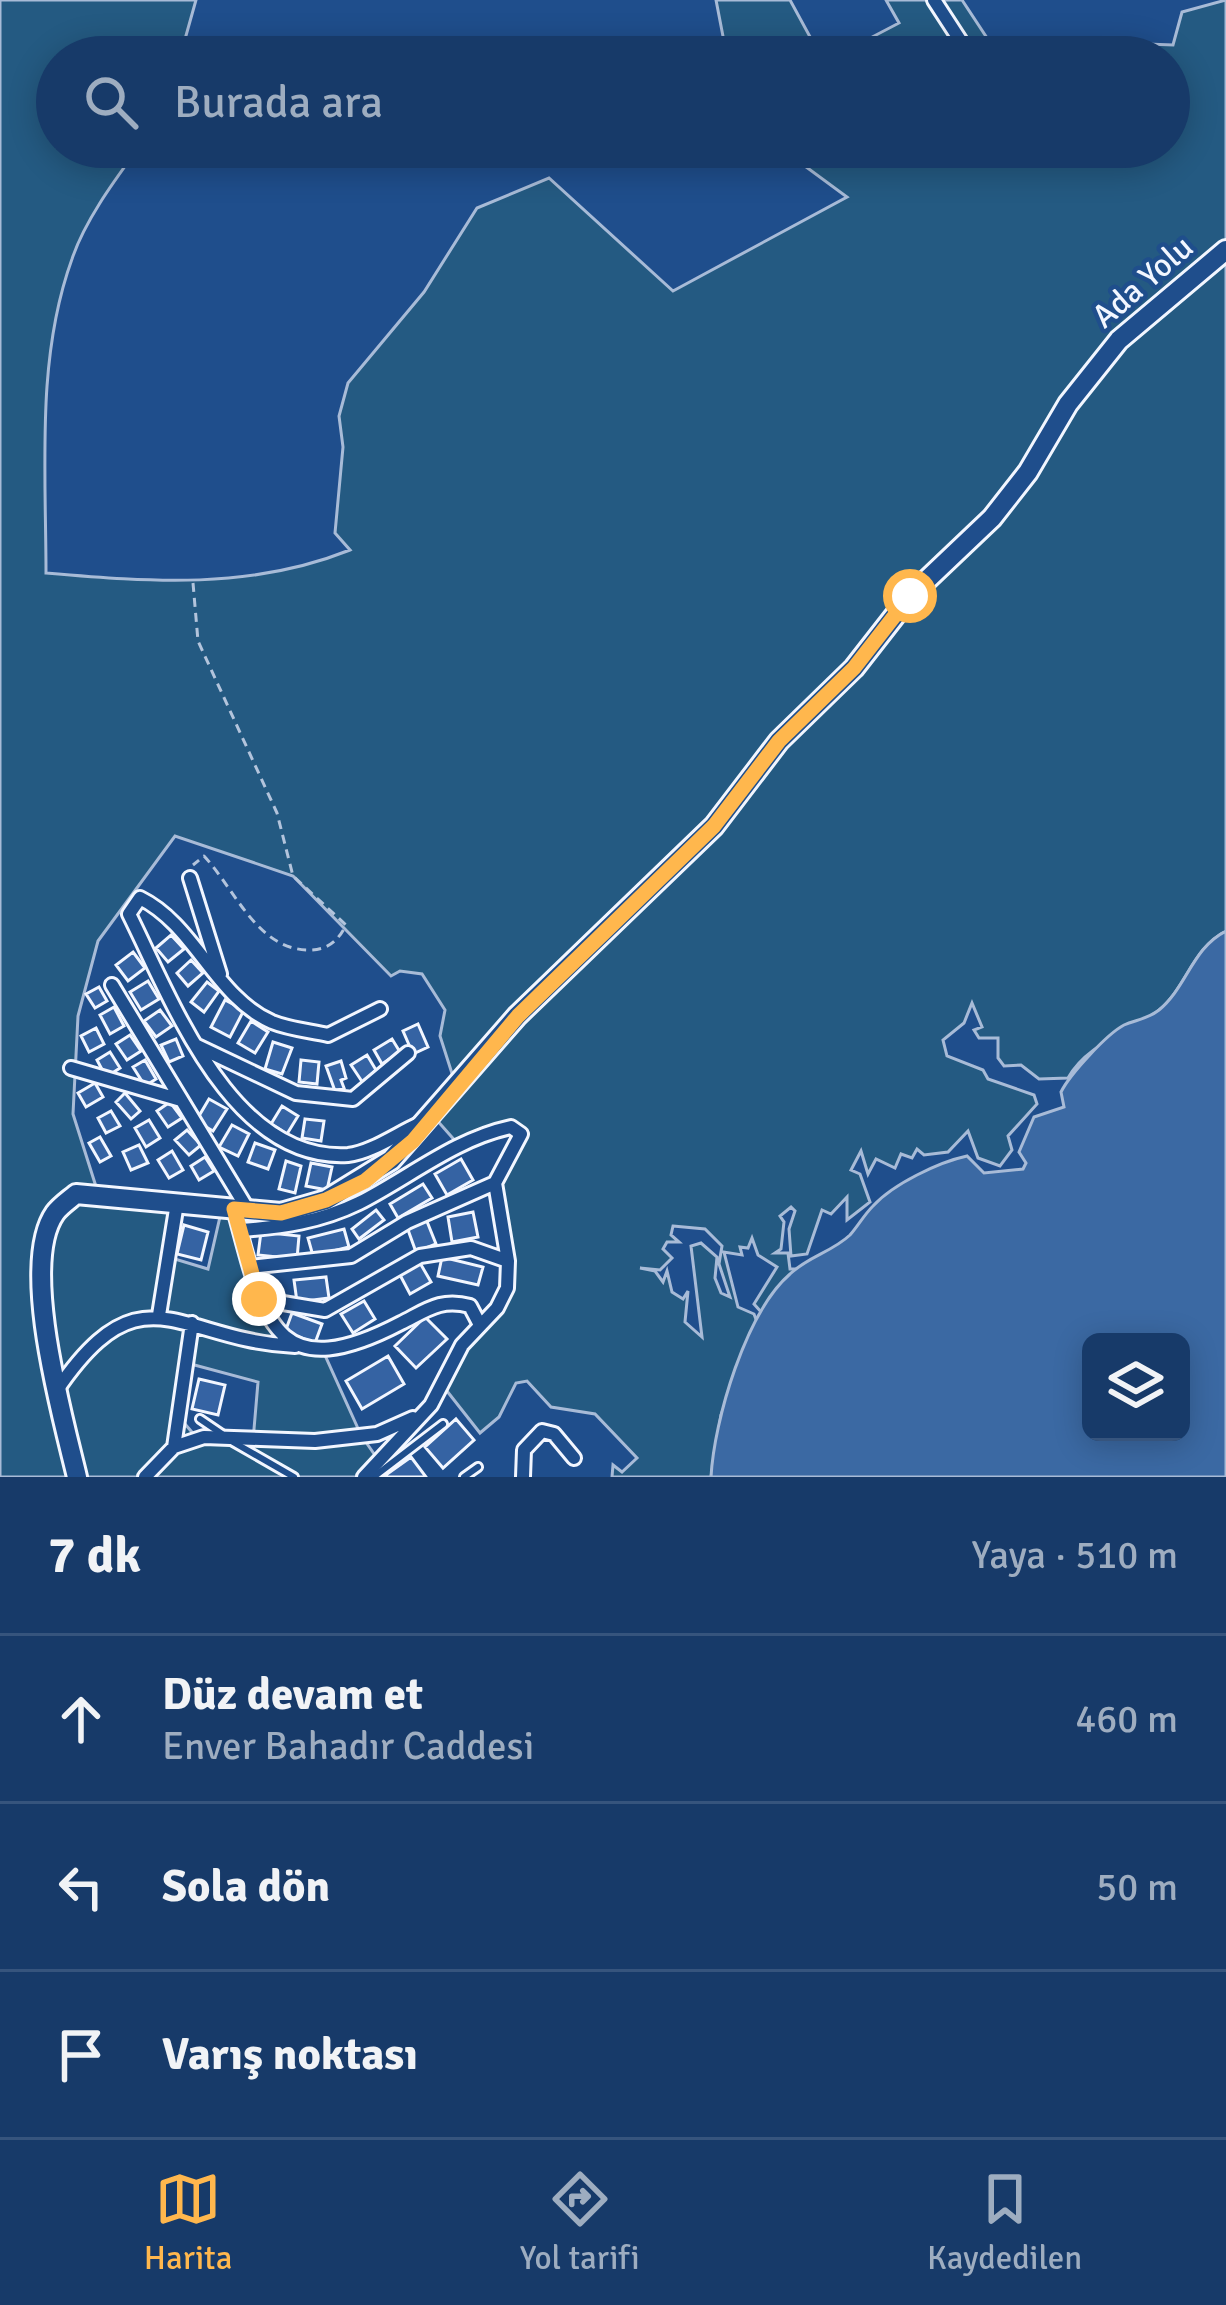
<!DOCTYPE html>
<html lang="tr">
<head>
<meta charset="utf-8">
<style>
	:root { --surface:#173a69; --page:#244571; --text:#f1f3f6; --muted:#9eadc0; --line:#36547d; --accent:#ffb74d }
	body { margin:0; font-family:Signika,sans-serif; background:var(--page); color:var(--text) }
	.controls { position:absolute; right:36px; bottom:36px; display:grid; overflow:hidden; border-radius:18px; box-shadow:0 6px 30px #0003 }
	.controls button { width:108px; height:108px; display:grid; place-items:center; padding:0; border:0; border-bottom:3px solid var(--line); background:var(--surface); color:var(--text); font:60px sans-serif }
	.stop { position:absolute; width:36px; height:36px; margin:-27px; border:9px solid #ffb74d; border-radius:50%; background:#fff }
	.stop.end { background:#ffb74d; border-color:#fff; box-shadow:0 3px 12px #0008 }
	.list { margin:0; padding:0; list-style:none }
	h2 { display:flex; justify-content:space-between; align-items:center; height:156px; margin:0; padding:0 48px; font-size:51px }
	h2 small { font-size:39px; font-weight:400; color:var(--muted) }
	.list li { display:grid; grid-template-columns:78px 1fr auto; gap:36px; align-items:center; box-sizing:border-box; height:168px; padding:0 48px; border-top:3px solid var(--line) }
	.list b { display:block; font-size:45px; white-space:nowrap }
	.list p { margin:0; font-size:39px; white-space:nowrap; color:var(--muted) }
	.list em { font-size:39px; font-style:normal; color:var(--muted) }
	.icon { flex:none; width:66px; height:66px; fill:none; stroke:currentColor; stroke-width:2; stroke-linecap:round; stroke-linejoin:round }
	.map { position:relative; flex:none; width:1226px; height:1477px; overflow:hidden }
	.search { position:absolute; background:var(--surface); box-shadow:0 6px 30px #0003; left:36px; right:36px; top:36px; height:132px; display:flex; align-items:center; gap:30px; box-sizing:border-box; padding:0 42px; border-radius:66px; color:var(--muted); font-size:45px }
	.sheet { height:660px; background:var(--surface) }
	nav { display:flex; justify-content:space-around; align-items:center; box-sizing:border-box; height:168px; border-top:3px solid var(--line); background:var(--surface); font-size:33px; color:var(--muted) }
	nav a { display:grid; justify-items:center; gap:6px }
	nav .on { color:var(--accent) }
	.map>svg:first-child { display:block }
	.green { fill:#245a82; stroke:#a8bbd7; stroke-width:3; fill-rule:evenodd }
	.water { fill:#3b69a3; stroke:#a8bbd7; stroke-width:3; fill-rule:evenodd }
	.building { fill:#3563a3; stroke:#f2f6ff; stroke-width:3 }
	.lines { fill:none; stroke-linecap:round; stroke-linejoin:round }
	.lane-casing { stroke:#f2f6ff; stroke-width:12 }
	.street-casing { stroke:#f2f6ff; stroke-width:18 }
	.secondary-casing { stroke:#f2f6ff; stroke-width:24 }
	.path { stroke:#b3c4dc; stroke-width:3; stroke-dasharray:9 6; stroke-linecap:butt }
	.lane { stroke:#1f4e8c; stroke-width:6 }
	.street { stroke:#1f4e8c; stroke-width:12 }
	.secondary { stroke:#1f4e8c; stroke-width:18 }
	.route { stroke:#ffb74d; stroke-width:15 }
	.labels { text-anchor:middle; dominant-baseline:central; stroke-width:9; stroke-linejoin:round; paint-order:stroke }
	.street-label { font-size:33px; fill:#f2f6ff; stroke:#1f4e8c }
</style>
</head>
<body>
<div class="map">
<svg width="1226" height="1477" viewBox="0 0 1226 1477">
	<rect width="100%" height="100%" fill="#1f4e8c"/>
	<path class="green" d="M0 0H196L180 57H57V147H139C115 180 85 220 72 259 36 358 46 469 46 573 151 582 250 590 350 550L335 533 343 447 339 416 348 383 424 292 477 208 549 178 673 291 847 197 779 147H1169V57H1122L1147 44 1173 45 1182 12 1226 0V931C1192 948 1186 989 1158 1011 1128 1033 1087 1044 1068 1078L1039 1079 1021 1065 1004 1066 998 1058V1038H979L974 1030 982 1027 972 1003 964 1023 943 1040 947 1056 983 1070 988 1079 1034 1095 1037 1104 1008 1136 1012 1150 1000 1166 978 1158 968 1131 948 1152 924 1155 917 1149 912 1158 901 1154 895 1168 876 1159 868 1174 861 1151 851 1170 860 1174 870 1202 847 1220V1197L831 1214 822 1210 807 1254 791 1256 789 1229 795 1211 791 1207 780 1216 784 1222 781 1249 775 1253H788L790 1269H796L762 1313 754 1304 777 1267 758 1255 752 1238 748 1248 740 1247 742 1255 724 1252 738 1307 754 1314 757 1322 721 1415 711 1477H612L613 1465 622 1472 637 1458 595 1414 551 1407 527 1381 516 1383 499 1417 480 1433 443 1386 462 1345 507 1288 495 1183 517 1127 458 1144 434 1117 456 1086 440 1036 445 1010 422 974 400 971 391 976 293 876 175 836 98 941 78 1016 73 1114 99 1196 177 1203 168 1257 208 1269 222 1208 234 1209 275 1329 323 1351 361 1435 379 1461 364 1477H0ZM673 1226 705 1229 722 1246 719 1264 730 1297 721 1293 715 1278 717 1257 701 1243 691 1246 702 1337 685 1322 688 1291 683 1299 672 1292 667 1271 663 1282 655 1271 640 1268 660 1270 672 1258 663 1249 667 1242H679L671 1235ZM187 1363 258 1382 253 1441 197 1438 179 1417Z
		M716 0H790L821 57H727Z
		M886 0H962L987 38 969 52 971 57H834L899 23Z"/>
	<path class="water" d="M1226 931V1477H711C714 1420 746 1312 790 1274 809 1256 832 1252 850 1235 858 1226 864 1215 873 1206 893 1184 939 1162 967 1156L984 1173 1023 1169 1026 1163 1019 1152 1034 1117 1064 1107 1061 1092C1070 1074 1107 1034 1124 1025 1135 1020 1148 1019 1159 1010 1187 987 1192 948 1226 931ZM1091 1342H1181V1432H1091Z"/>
	<path class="building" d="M171 935 184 949 168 962 156 948Z
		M133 952 145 968 128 981 116 965Z
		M191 960 203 973 188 986 177 973Z
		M148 981 159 999 141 1010 130 992Z
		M207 982 219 991 204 1012 191 1002Z
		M99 987 107 1001 95 1008 86 994Z
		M225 1000 244 1010 230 1037 211 1027Z
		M114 1007 124 1026 110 1034 100 1015Z
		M160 1010 172 1026 156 1037 144 1021Z
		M251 1021 268 1032 255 1053 238 1043Z
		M418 1024 428 1047 413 1054 403 1031Z
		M96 1028 104 1044 89 1052 81 1036Z
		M130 1035 141 1051 127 1060 116 1044Z
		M176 1039 183 1056 169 1062 161 1045Z
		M392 1039 400 1052 382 1064 374 1050Z
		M273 1042 292 1048 282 1074 265 1069Z
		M110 1052 120 1068 106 1077 97 1060Z
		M367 1055 376 1070 363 1083 351 1065Z
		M145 1060 156 1079 145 1086 133 1067Z
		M301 1060 319 1062 317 1084 299 1082Z
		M341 1061 346 1078 341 1080 344 1088 335 1091 326 1066Z
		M95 1083 103 1097 86 1107 78 1093Z
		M125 1093 140 1111 131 1119 116 1102Z
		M209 1099 227 1109 213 1131 196 1121Z
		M170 1102 182 1118 168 1127 157 1111Z
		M282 1106 298 1116 287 1134 271 1124Z
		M111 1111 120 1126 106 1133 98 1118Z
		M305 1119 324 1121 321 1141 302 1138Z
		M149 1120 160 1138 146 1147 135 1128Z
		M232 1125 249 1134 238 1156 219 1147Z
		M187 1130 201 1145 189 1155 175 1140Z
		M100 1137 111 1156 100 1162 89 1143Z
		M255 1143 275 1150 268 1169 248 1162Z
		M139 1145 148 1163 131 1170 123 1152Z
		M172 1151 183 1170 169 1178 158 1160Z
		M205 1157 214 1171 199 1180 191 1166Z
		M461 1159 473 1180 447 1195 435 1174Z
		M286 1161 301 1166 295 1193 279 1189Z
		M311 1163 332 1167 327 1190 306 1186Z
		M423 1184 432 1198 398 1218 390 1204Z
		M376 1210 384 1220 359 1239 352 1229Z
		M473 1212 478 1237 452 1242 448 1217Z
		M426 1219 436 1244 416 1252 407 1227Z
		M184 1225 208 1232 201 1260 177 1254Z
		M344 1229 349 1247 313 1256 308 1238Z
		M261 1232 299 1236 297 1259 258 1255Z
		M442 1257 483 1267 478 1285 438 1276Z
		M420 1263 431 1282 410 1294 400 1275Z
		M326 1277 329 1298 297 1302 294 1280Z
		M364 1301 375 1319 353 1333 341 1314Z
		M292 1313 322 1324 315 1343 285 1332Z
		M425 1317 447 1339 416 1368 395 1346Z
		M388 1356 404 1384 362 1409 346 1381Z
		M199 1379 225 1385 218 1415 192 1409Z
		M456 1419 474 1440 443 1468 425 1447Z
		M411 1457 426 1477H383Z"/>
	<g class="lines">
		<defs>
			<path id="lane" d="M200 1419 222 1434
				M233 1442 294 1477
				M375 1476 443 1424
				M464 1477 478 1467"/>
			<path id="street" d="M934 0 971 57
				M1122 57 1124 56
				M190 878 220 974
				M112 985 248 1210
				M380 1009 328 1035C310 1031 289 1029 272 1022 215 997 195 925 140 898L129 914C172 1000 231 1162 348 1155 370 1153 397 1134 417 1125
				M197 1046 296 1093 353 1099 408 1053
				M71 1068 181 1100
				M234 1209C263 1315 271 1391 401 1323 427 1310 441 1298 470 1306L479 1323
				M240 1230C283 1227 320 1222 359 1203 410 1177 455 1139 511 1127L521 1134 495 1183 508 1261 507 1288 497 1308 462 1345 431 1405 364 1477
				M250 1267 351 1256 407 1222 495 1183
				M259 1299 325 1310 420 1256 471 1248 508 1261
				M159 1315 177 1203
				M57 1390C143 1264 179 1341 295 1346
				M174 1447 192 1323
				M145 1477 174 1447 204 1437 315 1441 377 1434 413 1418
				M523 1477 524 1450 542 1431 554 1434 574 1458"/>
			<path id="secondary" d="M77 1477C63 1418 19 1264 55 1213 60 1206 69 1200 76 1194L281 1213 326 1200 391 1160 517 1016 714 826 779 741 854 668 911 595 992 518 1028 472 1068 404 1119 340 1226 250"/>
		</defs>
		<use href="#lane" class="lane-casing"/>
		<use href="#street" class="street-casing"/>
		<use href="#secondary" class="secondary-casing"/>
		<path class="path" d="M193 583 198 641 277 813 293 876 346 925C338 941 328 950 309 950 257 950 235 889 204 856L193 865"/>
		<use href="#lane" class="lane"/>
		<use href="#street" class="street"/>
		<use href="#secondary" class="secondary"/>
	</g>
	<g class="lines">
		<path class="route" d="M259 1299 234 1209 281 1213 326 1200 365 1181 413 1141 518 1016 714 826 779 741 854 668 910 596"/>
	</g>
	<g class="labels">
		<g class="street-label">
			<text transform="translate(1143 282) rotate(-41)">Ada Yolu</text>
		</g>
	</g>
</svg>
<div class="controls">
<button><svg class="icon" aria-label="layers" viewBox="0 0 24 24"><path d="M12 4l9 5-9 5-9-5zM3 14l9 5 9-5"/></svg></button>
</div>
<div class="stop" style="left:910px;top:596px"></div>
<div class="stop end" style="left:259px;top:1299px"></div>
<div class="search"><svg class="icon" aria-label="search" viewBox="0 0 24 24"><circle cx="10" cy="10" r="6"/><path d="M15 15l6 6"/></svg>Burada ara</div>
</div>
<section class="sheet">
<h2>7 dk<small>Yaya · 510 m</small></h2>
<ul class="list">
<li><svg class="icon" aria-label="ahead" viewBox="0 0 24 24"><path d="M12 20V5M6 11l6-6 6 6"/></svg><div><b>Düz devam et</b><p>Enver Bahadır Caddesi</p></div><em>460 m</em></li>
<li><svg class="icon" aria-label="left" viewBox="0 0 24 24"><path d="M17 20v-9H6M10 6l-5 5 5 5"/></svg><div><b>Sola dön</b></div><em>50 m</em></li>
<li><svg class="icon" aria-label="arrive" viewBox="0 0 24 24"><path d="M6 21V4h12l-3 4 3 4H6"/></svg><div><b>Varış noktası</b></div></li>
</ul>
</section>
<nav>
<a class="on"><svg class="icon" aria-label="map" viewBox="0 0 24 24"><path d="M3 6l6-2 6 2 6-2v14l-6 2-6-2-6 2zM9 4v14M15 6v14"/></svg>Harita</a>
<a><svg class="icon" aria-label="directions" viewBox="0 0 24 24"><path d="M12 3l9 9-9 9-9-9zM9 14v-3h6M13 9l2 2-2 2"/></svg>Yol tarifi</a>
<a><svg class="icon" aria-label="saved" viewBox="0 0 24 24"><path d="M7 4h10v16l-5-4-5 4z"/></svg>Kaydedilen</a>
</nav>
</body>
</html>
